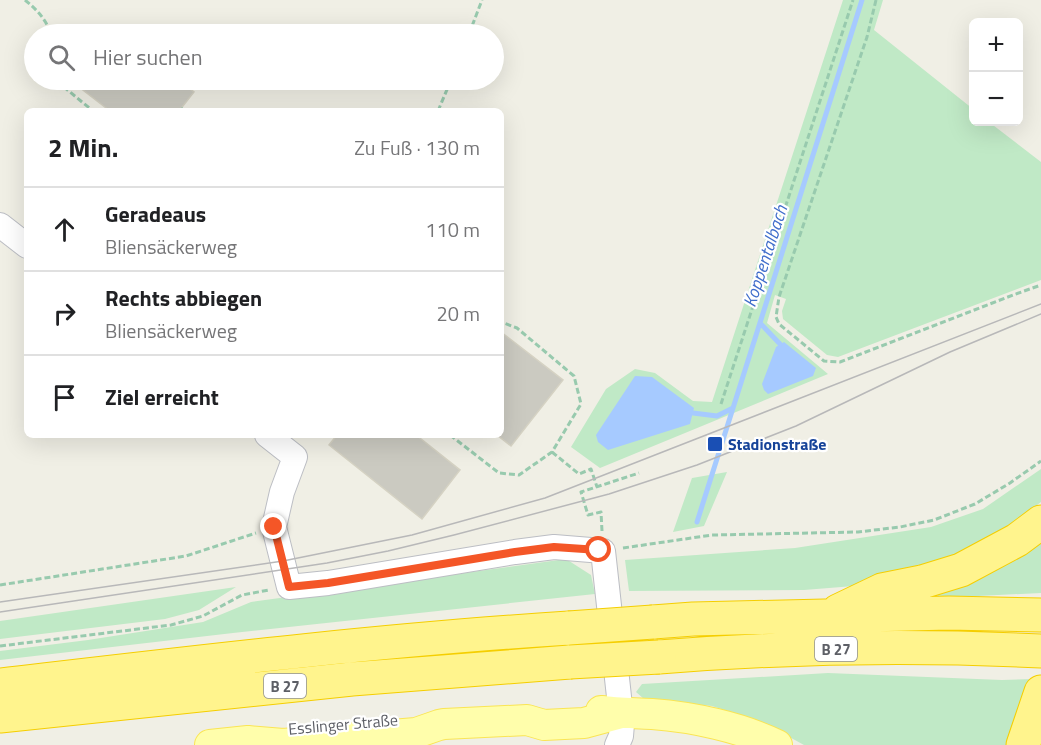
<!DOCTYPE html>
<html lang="de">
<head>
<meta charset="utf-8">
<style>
	:root { --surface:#fff; --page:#f6f6f6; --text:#202124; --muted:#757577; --line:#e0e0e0 }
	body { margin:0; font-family:"Titillium Web",sans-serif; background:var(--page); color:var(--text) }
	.controls { position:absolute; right:18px; top:18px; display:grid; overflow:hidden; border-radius:9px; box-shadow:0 6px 24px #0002 }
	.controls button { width:54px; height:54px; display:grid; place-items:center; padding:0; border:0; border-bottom:2px solid var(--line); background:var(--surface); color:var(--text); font:30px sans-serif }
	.stop { position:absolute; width:18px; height:18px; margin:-14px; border:4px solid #f45627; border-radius:50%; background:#fff }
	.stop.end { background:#f45627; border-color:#fff; box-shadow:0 2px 6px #0008 }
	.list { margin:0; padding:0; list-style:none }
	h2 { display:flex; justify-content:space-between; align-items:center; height:78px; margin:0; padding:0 24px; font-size:26px }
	h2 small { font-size:20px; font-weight:400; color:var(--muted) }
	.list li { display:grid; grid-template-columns:39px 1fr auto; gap:18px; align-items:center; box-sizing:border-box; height:84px; padding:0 24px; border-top:2px solid var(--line) }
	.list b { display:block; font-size:22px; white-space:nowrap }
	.list p { margin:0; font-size:20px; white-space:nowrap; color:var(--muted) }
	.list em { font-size:20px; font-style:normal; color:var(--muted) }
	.icon { flex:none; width:33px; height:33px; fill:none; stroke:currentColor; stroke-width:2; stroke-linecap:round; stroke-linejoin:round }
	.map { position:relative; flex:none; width:1041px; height:745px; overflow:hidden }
	.search { position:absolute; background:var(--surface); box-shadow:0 6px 24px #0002; left:24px; top:24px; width:480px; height:66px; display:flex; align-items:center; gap:15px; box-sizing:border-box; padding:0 21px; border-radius:33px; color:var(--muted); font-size:22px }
	.panel { position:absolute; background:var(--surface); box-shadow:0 6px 24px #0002; left:24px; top:108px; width:480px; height:330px; border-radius:9px }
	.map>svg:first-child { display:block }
	.green { fill:#c0e9c6 }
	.water { fill:#a6caff }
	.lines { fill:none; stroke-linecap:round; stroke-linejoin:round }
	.stream { stroke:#a6caff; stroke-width:5 }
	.building { fill:#cbcac1; stroke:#d5d2c3; stroke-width:1.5 }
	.minor-casing { stroke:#bcbec4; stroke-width:26 }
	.major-casing { stroke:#fae554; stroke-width:32 }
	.highway-casing { stroke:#f5ce00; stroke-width:35 }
	.path { stroke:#98caae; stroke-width:3; stroke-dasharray:6 3; stroke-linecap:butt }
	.minor { stroke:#fff; stroke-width:24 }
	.major { stroke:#fffeab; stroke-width:30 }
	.highway { stroke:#fff48d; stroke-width:33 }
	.tram { stroke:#b8b8b9; stroke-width:1.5 }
	.highway-bridge-casing { stroke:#f5ce00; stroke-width:35; stroke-linecap:butt }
	.highway-bridge { stroke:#fff48d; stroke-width:33 }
	.route { stroke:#f45627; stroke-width:8 }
	.transit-dot { fill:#1a4fb4; stroke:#fff; stroke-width:2 }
	.labels { text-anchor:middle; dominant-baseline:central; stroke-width:4.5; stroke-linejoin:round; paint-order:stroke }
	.shield { fill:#fff; stroke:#8e8f94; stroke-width:1.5 }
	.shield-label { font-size:15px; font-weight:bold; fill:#5d5f66 }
	.transit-label { font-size:16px; font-weight:bold; fill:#164399; stroke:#fff; text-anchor:start }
	.street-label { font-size:16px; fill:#5d5f66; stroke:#fff }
	.water-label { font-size:18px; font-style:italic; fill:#406ecb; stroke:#fff }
</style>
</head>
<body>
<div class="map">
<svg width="1041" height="745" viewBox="0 0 1041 745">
	<rect width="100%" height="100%" fill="#f0efe5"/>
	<path class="green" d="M843 0H883L874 30 973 109 974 122H989L1041 162V280L838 357 827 355 783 319 782 311 786 299 775 295 767 323 828 374 600 468 571 447 606 389 635 369 655 373 693 401 712 402Z
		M1041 469V502L1001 532 968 551 854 586 804 590 629 591 625 560 795 548 931 527 983 509Z
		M727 472 704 526 673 532 692 478Z
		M1041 535V593L938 598 937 588Z
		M566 559 591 575 595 594 233 633 0 660V651L88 640 203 622 251 602Z
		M236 587 199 610 165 619 0 639V621Z
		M828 673 1002 680 1034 679 1010 745H804L764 723 712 706 644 699 636 692 642 684Z"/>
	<path class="water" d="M784 342 816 368 813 376 768 394 764 390 762 384 776 347Z
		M635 376 652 377 694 408 690 424 608 450 598 442 596 435Z"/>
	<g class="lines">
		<path class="stream" d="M760 323 780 344
			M693 413 717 416 733 408
			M697 522 862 0"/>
	</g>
	<path class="building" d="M76 80H178L194 92 179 111H110L74 83Z
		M501 332 563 380 511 446 497 435H501Z
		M337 435H416L460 470 422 519 329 445Z"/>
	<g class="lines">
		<defs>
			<path id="minor" d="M0 225 27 246
				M267 435 295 457 282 492 274 527 289 587 328 583 515 552 554 547 603 551 622 724 621 736 617 745"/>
			<path id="major" d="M601 711C618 713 635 713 652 714 693 717 740 727 777 745
				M210 745 248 741 283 744 416 733 439 725 444 724 527 720 544 725 584 723 621 713"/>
			<path id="highway" d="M838 611 882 590 922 582 961 570 1017 540 1041 522
				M653 622 693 619 949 613 1041 615
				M659 657C786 647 914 645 1041 651
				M0 685C189 663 379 640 569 628
				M0 716 352 679 570 662
				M1023 745 1041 692"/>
		</defs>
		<use href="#minor" class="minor-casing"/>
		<use href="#major" class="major-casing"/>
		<use href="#highway" class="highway-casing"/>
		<path class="path" d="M25 0C37 10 46 19 51 34
			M876 0 867 37 779 297 776 317 779 324 824 361 840 362 1013 295 1041 285
			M469 34 482 0
			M58 80 59 83 93 111
			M181 108 184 111
			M438 111 451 80
			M721 404 853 0
			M450 435 499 473 519 475 552 452 581 404 574 376 517 328 501 322
			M552 452 579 474 591 469 597 487
			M602 531 601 512 588 515 581 492 639 473
			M623 548 712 535 858 532 900 527 934 520 975 504 1010 483 1041 461
			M0 585 186 556 256 533
			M0 646 171 625 203 616 242 595 269 590"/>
		<use href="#minor" class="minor"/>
		<use href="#major" class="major"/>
		<use href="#highway" class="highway"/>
		<path class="tram" d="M0 602 283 561 412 535 545 498 1041 304
			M0 612 327 563 388 551 454 535 609 494 697 465 796 426 950 352 1041 314"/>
		<defs>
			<path id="highway-bridge" d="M569 628 653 622
				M570 662 659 657"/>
		</defs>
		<use href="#highway-bridge" class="highway-bridge-casing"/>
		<use href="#highway-bridge" class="highway-bridge"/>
	</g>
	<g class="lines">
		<path class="route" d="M274 527 289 587 328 583 515 552 554 547 599 550"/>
	</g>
	<rect class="transit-dot" x="707" y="436" width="16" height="16" rx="3"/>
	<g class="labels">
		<g class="shield">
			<rect x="815" y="637" width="42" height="24" rx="4.5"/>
			<rect x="264" y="674" width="42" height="24" rx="4.5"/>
		</g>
		<g class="shield-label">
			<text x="836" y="649">B 27</text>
			<text x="285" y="686">B 27</text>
		</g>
		<g class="transit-label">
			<text x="728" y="444">Stadionstraße</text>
		</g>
		<g class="street-label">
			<text transform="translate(343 724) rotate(-5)">Esslinger Straße</text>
		</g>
		<g class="water-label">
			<text transform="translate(765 256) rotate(-72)">Koppentalbach</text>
		</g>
	</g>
</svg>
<div class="controls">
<button>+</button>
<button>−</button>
</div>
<div class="stop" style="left:599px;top:550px"></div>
<div class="stop end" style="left:274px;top:527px"></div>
<div class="search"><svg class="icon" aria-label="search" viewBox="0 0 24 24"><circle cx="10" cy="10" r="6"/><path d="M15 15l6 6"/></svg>Hier suchen</div>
<section class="panel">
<h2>2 Min.<small>Zu Fuß · 130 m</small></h2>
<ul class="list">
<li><svg class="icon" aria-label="ahead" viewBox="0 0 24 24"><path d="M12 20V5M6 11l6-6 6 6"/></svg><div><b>Geradeaus</b><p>Bliensäckerweg</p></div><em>110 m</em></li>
<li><svg class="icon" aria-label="right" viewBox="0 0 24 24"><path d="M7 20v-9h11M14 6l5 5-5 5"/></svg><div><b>Rechts abbiegen</b><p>Bliensäckerweg</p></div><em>20 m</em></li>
<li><svg class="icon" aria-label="arrive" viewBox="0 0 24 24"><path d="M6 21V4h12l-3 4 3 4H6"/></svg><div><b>Ziel erreicht</b></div></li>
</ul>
</section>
</div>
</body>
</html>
